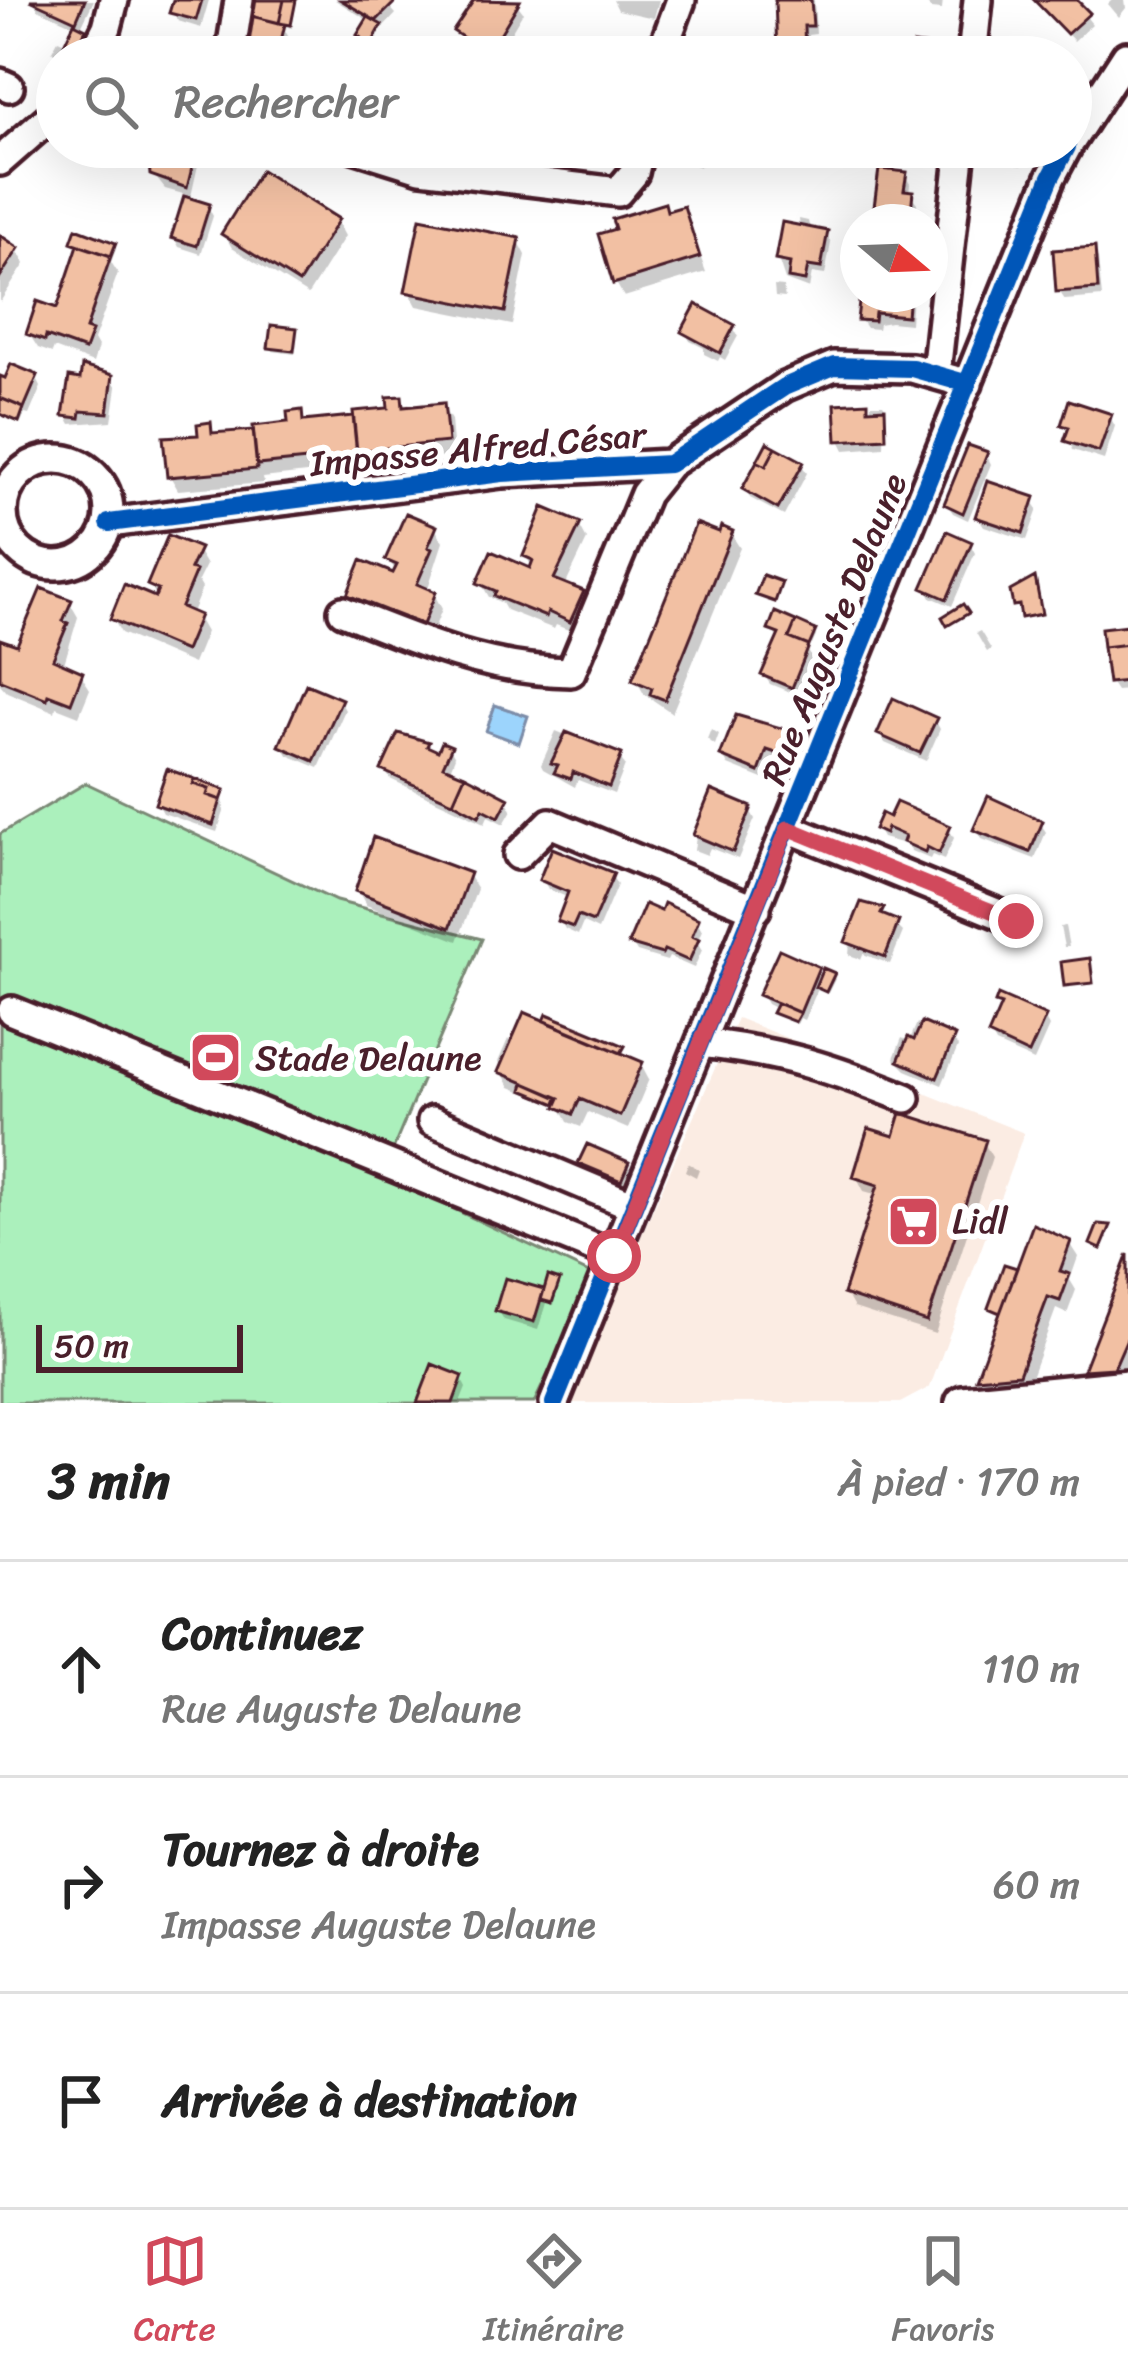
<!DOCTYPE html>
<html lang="fr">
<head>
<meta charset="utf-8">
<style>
	:root { --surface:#fff; --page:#f6f6f6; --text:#222; --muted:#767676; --line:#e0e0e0; --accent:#d1495b }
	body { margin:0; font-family:Sriracha,sans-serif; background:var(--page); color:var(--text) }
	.compass { position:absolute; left:840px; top:204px; width:108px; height:108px; border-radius:50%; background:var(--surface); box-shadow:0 12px 48px #0002; rotate:109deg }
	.scale { position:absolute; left:36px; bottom:30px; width:207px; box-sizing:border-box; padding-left:12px; border:6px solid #4a1f2b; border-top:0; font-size:33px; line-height:42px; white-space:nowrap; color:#4a1f2b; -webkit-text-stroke:9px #fff; paint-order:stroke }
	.stop { position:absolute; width:36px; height:36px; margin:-27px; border:9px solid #d1495b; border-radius:50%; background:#fff }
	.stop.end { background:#d1495b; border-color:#fff; box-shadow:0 3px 12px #0008 }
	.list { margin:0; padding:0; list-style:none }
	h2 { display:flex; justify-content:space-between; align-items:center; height:156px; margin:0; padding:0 48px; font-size:51px }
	h2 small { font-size:39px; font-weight:400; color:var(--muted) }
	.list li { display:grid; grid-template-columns:78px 1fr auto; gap:36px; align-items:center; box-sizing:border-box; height:216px; padding:0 48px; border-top:3px solid var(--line) }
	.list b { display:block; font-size:45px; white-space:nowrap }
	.list p { margin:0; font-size:39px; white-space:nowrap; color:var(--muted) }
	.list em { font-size:39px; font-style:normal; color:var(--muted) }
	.icon { flex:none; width:66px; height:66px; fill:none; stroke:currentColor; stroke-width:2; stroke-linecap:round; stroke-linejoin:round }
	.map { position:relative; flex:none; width:1128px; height:1403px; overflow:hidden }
	.search { position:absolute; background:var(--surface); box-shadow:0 12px 48px #0002; left:36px; right:36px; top:36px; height:132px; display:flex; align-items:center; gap:30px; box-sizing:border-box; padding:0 42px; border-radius:66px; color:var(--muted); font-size:45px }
	.sheet { height:804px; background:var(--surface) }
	nav { display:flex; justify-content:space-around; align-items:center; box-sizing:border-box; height:168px; border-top:3px solid var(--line); background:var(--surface); font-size:33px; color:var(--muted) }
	nav a { display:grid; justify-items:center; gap:6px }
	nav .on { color:var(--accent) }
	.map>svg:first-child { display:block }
	.built { fill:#fbece3 }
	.green { fill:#abf0bc; stroke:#7a8874; stroke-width:3 }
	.water { fill:#9cd4fc; stroke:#7b8ca8; stroke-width:3 }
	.shadow { fill:#0003 }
	.building { fill:#f2c0a3; stroke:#4a1f2b; stroke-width:3 }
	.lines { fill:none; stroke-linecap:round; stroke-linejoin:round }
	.minor-casing { stroke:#4a1f2b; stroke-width:36 }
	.major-casing { stroke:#4a1f2b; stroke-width:42 }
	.minor { stroke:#fff; stroke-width:27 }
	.major { stroke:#fff; stroke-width:33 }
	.cycleway-casing { stroke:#fff; stroke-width:26 }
	.cycleway { stroke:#0057b8; stroke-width:18 }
	.route { stroke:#d1495b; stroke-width:15 }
	.labels { text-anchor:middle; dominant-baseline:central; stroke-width:12; stroke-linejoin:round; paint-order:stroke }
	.street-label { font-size:36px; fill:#4a1f2b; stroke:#fff }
	.poi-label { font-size:36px; fill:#4a1f2b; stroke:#fff; text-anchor:start }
</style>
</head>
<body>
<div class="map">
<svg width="1128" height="1403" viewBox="0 0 1128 1403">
	<rect width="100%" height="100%" fill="#fff"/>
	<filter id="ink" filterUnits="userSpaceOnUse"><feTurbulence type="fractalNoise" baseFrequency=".00833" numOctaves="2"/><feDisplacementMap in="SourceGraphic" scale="24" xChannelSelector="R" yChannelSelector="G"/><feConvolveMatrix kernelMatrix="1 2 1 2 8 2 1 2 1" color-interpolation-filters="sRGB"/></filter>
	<g filter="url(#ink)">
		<path class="built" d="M737 1018 1024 1133 930 1387 900 1403H572V1394Z"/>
		<path class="green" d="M86 783 336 901 482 939 382 1175 595 1276 534 1403H0V834Z"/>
		<path class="water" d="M495 705 528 716 519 743 486 731Z"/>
		<path class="shadow" d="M33 0H94L80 29 86 35 75 57H58L52 51 58 40 67 44 76 26 38 9Z
			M176 0H209L201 28 178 21 173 12Z
			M257 0H297L292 28 282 25 288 36 286 45 293 46 298 57H244Z
			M335 0H383L396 14 381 30 374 46 360 35 369 21Z
			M477 0H514L523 12 496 57H487L462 40 456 31Z
			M613 0H659L654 18 618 10Z
			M778 0H814L816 34 808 35 809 57H784L780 50Z
			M920 0H943L942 10 930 9 926 1Z
			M1034 0H1073L1092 24 1074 41Z
			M1112 0H1125L1126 8 1119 17 1108 4Z
			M182 46 202 51 203 57H182Z
			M849 47 860 49 861 57 851 56Z
			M155 147H202L190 201 208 207 213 216 201 254 179 247 174 238 187 195 165 189 157 179 151 169Z
			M576 147H601L598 159 581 155Z
			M662 147H723L720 163 701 159 700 167 664 155Z
			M806 147H843L841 157Z
			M877 147H909L908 153Z
			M990 147H1027L1022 166 994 160Z
			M905 175 910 184 909 193 917 203 914 222H875Z
			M683 210 706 272 624 297 616 283Z
			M799 219 808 221 810 231 826 234 831 243 825 275 812 273 809 289 785 280 778 259 800 229Z
			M337 221 345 236 308 295 232 248 224 234Z
			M0 239 17 250 25 264 0 302Z
			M518 240 526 255 512 325 417 306 409 291Z
			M74 242 114 245 116 249 111 262 118 273 94 340 98 347 93 363 54 348 52 353 38 348 29 334 58 312 81 247Z
			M1093 250 1098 259 1102 297 1065 300 1059 291Z
			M774 286 783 287 785 298 775 297Z
			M863 294H912L910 324 890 322 879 324 878 329 866 328 860 319Z
			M733 327 738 336 725 360 720 357 718 361 704 354V348L690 341 685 332Z
			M295 331V354L273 351 271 347Z
			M36 377 41 387 29 415 25 414 20 424 0 415V379Z
			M111 378 117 387 112 421 71 424 66 415Z
			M400 399 406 409 442 406 451 420 454 456 263 478 264 483 178 490 170 476 210 426 215 436 291 425 300 413 306 423 357 419 391 410Z
			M871 404H883L885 407 884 447 845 450 840 440 866 405 871 412Z
			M1110 417 1115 426 1104 460 1073 450 1064 424Z
			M986 454 991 464 968 520 953 513 947 504Z
			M801 464 807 473 784 516 750 498 745 489Z
			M1032 500 1038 509 1027 540 984 526 978 517Z
			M579 525 587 540 565 586 581 593 590 608 578 634 556 625 554 629 506 610 502 603 489 597 481 583 536 574 526 556Z
			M435 528 443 542 427 591 434 594 442 609 430 639 358 609 350 595 400 578 389 560Z
			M731 534 740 548 672 713 644 694 636 680 720 536Z
			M970 544 975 553 952 606 931 597 926 588Z
			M197 550 206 565 198 581 202 588 191 615 198 618 206 632 193 664 121 633 113 619 160 602 150 585Z
			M70 603 78 617 63 667 81 675 90 689 79 716 56 707 55 712 7 692 0 684V642L19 649Z
			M1128 628V690L1116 691 1110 682Z
			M771 630 814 632 816 636 812 645 804 632 799 635 812 658 797 695 770 684 764 675 780 640Z
			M980 631 991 649 987 652 976 633Z
			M340 701 345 710 319 768 288 755 283 746Z
			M935 720 940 729 926 761 885 743 880 734Z
			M711 729 719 734 715 745 707 739Z
			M556 731 620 757 625 766 614 794 578 780 575 787 543 769 541 765Z
			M786 732 791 741 783 762 772 757 763 779 728 765 723 756Z
			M427 744 439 755 450 748 455 757 449 772 507 801 512 810 504 824 488 816 485 823 390 779 385 770Z
			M223 792 224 812 217 832 163 813 158 804Z
			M750 810 755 819 738 859 710 848 707 855 694 850 696 836Z
			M882 817 949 829 954 838 944 860 932 855 930 859 911 851 908 845 882 838 877 829Z
			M1040 823 1046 832 1035 859 982 839 977 830Z
			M468 875 477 889 458 941 366 905 358 891Z
			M612 876 617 885 598 930 583 923 578 935 565 929 560 920 569 898 548 889 543 880Z
			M882 911 903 932 890 964 863 954 861 959 849 955 850 943Z
			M662 915 697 921 702 930 697 942 702 950 694 968 669 957 667 961 637 952 632 944Z
			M1065 926 1069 947H1064L1060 927Z
			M817 969 822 978 832 976 835 979 828 993 818 989 804 1020 800 1018 797 1024 778 1016 777 1009 767 1004 762 995Z
			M998 1002 1044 1018 1049 1027 1034 1061 996 1044 991 1035 1003 1010Z
			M917 1023 952 1038 958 1047 942 1085 906 1070 894 1058 902 1038 915 1044 911 1037Z
			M508 1039 513 1045 623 1049 622 1057 641 1064 649 1079 628 1129 588 1112 581 1127 568 1122 560 1107 510 1087 502 1072 504 1067 498 1062Z
			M984 1143 992 1157 935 1334 854 1308 846 1294 878 1195 864 1191 856 1176Z
			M582 1163 627 1164 632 1173 625 1188 587 1172Z
			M688 1163 699 1169 696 1177 685 1171Z
			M1069 1243 1078 1257 1070 1280 1076 1290 1067 1314 1056 1309 1027 1388 987 1391 979 1378 1002 1315 991 1308 1018 1272Z
			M1128 1262V1376L1094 1384 1086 1370Z
			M558 1283 554 1305 546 1303 538 1330 504 1320 498 1310 542 1292 545 1297Z
			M461 1378 466 1388 460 1403H420Z"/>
		<path class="building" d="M30 0H85L76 21Z
			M173 0H202L196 20 169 13Z
			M255 0H284L279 23 251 16Z
			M284 0H296L291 25 279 23Z
			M341 0H389L394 3 376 21Z
			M474 0 520 1 488 54 453 31Z
			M775 0H811L813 26H804L805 54 777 51Z
			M1034 0H1077L1090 13 1067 34Z
			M251 16 285 24 281 41 295 44 292 57H241Z
			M368 17 382 25 371 45 357 35Z
			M74 23 86 29 72 57 57 59Z
			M599 35 640 44 637 57H586L587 51 595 53Z
			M914 44 959 49 958 57H912Z
			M160 147H197L187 188 150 175 149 162 156 163Z
			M693 147H717L716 155 697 152 696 159 683 157 685 149 692 151Z
			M987 147H1021L1018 159 986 151Z
			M879 169 907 172 904 190 913 191 910 221 916 222H872Z
			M261 170 339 219 299 283 221 234Z
			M184 196 210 204 197 246 171 238Z
			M665 203 667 211 684 206 700 257 613 284 598 234 615 229 612 219Z
			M420 218 520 238 505 312 405 292Z
			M782 222 828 231 821 268 808 266 805 281 788 278 790 263 775 260Z
			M76 228 116 243 111 256 71 242Z
			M0 235 19 248 0 277Z
			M78 245 111 256 86 329 92 331 85 350 46 336 45 341 26 334 37 301 57 308Z
			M1095 247 1098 289 1056 292 1053 250Z
			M860 294H909L907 316 875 313 874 321 857 320Z
			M696 304 735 325 720 353 681 332Z
			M271 325 297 328 294 351 268 348Z
			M11 364 38 375 24 408 0 398V376L5 378Z
			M82 366 113 375 108 413 81 411 80 418 63 416 69 377 80 379Z
			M402 396 403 407 444 403 448 442 357 451 353 411 388 408 387 397Z
			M0 398 24 408 19 422 0 414Z
			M1069 400 1112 414 1099 452 1064 441 1069 427 1061 425Z
			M868 402V409L885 408 886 438 837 441 835 404Z
			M302 410 303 421 353 416 357 455 257 465 253 426 288 422 287 412Z
			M211 422 212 433 253 430 257 469 167 477 163 437 198 435 197 424Z
			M767 442 776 447 766 466 757 461Z
			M968 445 988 452 963 513 944 504Z
			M776 447 804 462 778 509 742 489 757 461 766 466Z
			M987 481 1035 497 1023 533 975 517Z
			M543 507 581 523 554 579 584 591 570 622 548 612 546 617 494 596 496 591 477 583 491 551 530 568 533 560 523 556Z
			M406 513 437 526 428 547 432 549 417 584 436 592 422 627 347 595 361 560 393 573 397 565 385 560Z
			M696 523 719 532 721 526 733 531 665 700 650 694 652 688 632 680Z
			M947 531 972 542 947 599 922 588Z
			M168 535 200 548 190 569 196 571 181 607 200 615 185 651 110 619 124 584 155 597 158 590 147 585Z
			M763 575 782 582 775 602 755 595Z
			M1035 577 1042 614 1021 618 1019 605 1013 606 1010 591Z
			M41 588 72 600 63 621 68 623 53 659 83 672 71 703 48 694 47 699 0 680V639L17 645Z
			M963 604 969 613 947 626 942 617Z
			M775 612 796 621 789 638 809 646 792 688 761 675 779 634 768 630Z
			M796 621 816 630 809 646 789 638Z
			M1128 625V644L1103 647 1101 628Z
			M1128 644V681L1108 683 1103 647Z
			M306 684 342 699 314 761 279 746Z
			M893 698 937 718 920 753 877 734Z
			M736 715 788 730 779 754 767 750 759 772 720 756Z
			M566 732 622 754 609 787 573 772 571 779 554 773 558 765 551 763Z
			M398 733 429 742 427 746 438 751 442 742 452 746 443 766 465 775 453 802 381 770Z
			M167 769 195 779 193 784 209 789 207 795 221 800 213 825 155 804Z
			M465 775 509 798 499 817 483 809 479 816 453 802Z
			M195 779 225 790 221 800 207 795 209 789 193 784Z
			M711 790 752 807 733 852 693 835Z
			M988 796 1043 821 1030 852 973 830Z
			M896 802 951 826 939 853 927 847 925 852 903 842 905 836 887 828 885 834 874 829 881 813 889 817Z
			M373 837 470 873 450 928 355 891Z
			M552 848 614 873 593 922 578 916 573 927 557 921 568 892 539 880Z
			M861 902 884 908 881 914 899 921 885 957 845 942Z
			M664 903 699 919 692 936 699 939 689 961 664 950 662 954 628 944 645 904 661 911Z
			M779 949 819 967 800 1013 758 995Z
			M1090 958 1093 983 1064 986 1061 962Z
			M823 968 835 973 826 992 815 987Z
			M998 995 1046 1016 1029 1054 988 1035 1001 1005 995 1003Z
			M777 1003 800 1013 795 1022 772 1013Z
			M524 1012 643 1062 620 1116 580 1099 573 1114 556 1107 560 1098 498 1072Z
			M547 1014 625 1046 621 1053 544 1021Z
			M922 1022 955 1036 937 1078 898 1061 908 1037 914 1040Z
			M524 1083 558 1098 556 1104 522 1090Z
			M901 1113 986 1140 927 1322 843 1294 878 1185 853 1177 868 1128 894 1136Z
			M587 1144 629 1162 621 1181 578 1163Z
			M1033 1224 1071 1241 1060 1271 1070 1274 1060 1301 1048 1297 1019 1374 976 1378Z
			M1098 1224 1111 1225 1101 1249 1090 1244Z
			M1128 1254V1336L1114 1368 1083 1370Z
			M1004 1264 1017 1268 1000 1313 988 1308Z
			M548 1276 560 1280 552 1303 541 1300Z
			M505 1278 544 1289 534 1322 495 1311Z
			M432 1364 463 1376 453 1403H417Z"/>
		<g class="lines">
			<defs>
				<path id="minor" d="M92 57 107 27 114 0
					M230 57 239 0
					M660 57 681 0
					M972 57 978 0
					M0 83 9 87
					M1071 141 1126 56
					M354 147 421 168 618 192 634 173 640 147
					M0 161 57 111
					M936 373 961 147
					M3 512a53 53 0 1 1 106 0a53 53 0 1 1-106 0Z
					M109 523 502 473 669 464 784 387 834 366 912 368 968 384
					M343 611C419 642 489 671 571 672L645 494 669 464
					M788 828 1016 921
					M518 855 550 823 756 909
					M12 1011 614 1256
					M701 1043C782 1052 831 1068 906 1098
					M432 1121 634 1206
					M554 1403 1051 177 1067 147"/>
				<path id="major" d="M963 1403 1128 1387"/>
			</defs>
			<use href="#minor" class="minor-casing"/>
			<use href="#major" class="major-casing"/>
			<use href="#minor" class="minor"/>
			<use href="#major" class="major"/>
			<defs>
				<path id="cycleway" d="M109 523 502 473 669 464 784 387 834 366 912 368 968 384
					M554 1403 1051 177 1067 147"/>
			</defs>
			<use href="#cycleway" class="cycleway-casing"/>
			<use href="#cycleway" class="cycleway"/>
		</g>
	</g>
	<g class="lines" filter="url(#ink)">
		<path class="route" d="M614 1256 788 828 1016 921"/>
	</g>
	<defs>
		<symbol id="stadium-square" viewBox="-11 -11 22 22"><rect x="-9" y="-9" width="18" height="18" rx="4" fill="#d1495b" stroke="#fff"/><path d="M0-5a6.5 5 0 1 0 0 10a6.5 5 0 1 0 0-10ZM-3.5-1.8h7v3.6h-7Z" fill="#fff"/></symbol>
		<symbol id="supermarket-square" viewBox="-11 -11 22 22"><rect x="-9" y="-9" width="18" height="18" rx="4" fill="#d1495b" stroke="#fff"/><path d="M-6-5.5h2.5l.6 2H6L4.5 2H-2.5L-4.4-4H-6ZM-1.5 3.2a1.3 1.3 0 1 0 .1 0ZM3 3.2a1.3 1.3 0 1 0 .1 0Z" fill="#fff"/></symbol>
	</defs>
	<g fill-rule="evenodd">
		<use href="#stadium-square" x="186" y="1028" width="59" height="59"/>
		<use href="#supermarket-square" x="884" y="1192" width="59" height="59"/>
	</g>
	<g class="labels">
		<g class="street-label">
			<text transform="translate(478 449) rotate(-5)">Impasse Alfred César</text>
			<text transform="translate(834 629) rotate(-68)">Rue Auguste Delaune</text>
		</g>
		<g class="poi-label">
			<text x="255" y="1058">Stade Delaune</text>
			<text x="952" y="1221">Lidl</text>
		</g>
	</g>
</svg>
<svg class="compass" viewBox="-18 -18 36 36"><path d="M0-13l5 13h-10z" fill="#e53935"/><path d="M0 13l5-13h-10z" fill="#767676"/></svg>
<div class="scale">50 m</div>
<div class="stop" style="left:614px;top:1256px"></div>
<div class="stop end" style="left:1016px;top:921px"></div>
<div class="search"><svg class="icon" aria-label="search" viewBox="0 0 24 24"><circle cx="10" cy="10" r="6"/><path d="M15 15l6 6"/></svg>Rechercher</div>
</div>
<section class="sheet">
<h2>3 min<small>À pied · 170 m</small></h2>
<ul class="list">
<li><svg class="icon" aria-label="ahead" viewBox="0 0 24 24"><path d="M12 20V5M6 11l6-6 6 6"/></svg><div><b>Continuez</b><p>Rue Auguste Delaune</p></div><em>110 m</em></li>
<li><svg class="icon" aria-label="right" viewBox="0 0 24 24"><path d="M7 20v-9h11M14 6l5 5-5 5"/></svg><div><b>Tournez à droite</b><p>Impasse Auguste Delaune</p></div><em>60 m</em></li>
<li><svg class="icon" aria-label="arrive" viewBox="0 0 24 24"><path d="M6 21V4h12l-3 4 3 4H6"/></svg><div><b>Arrivée à destination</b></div></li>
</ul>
</section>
<nav>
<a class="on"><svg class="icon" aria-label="map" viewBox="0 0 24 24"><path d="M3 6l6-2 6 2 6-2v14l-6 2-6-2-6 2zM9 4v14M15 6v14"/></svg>Carte</a>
<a><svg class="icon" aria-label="directions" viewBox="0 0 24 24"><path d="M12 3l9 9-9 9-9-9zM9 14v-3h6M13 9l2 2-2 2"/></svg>Itinéraire</a>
<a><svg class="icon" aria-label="saved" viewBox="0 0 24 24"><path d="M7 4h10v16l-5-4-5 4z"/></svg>Favoris</a>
</nav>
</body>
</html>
